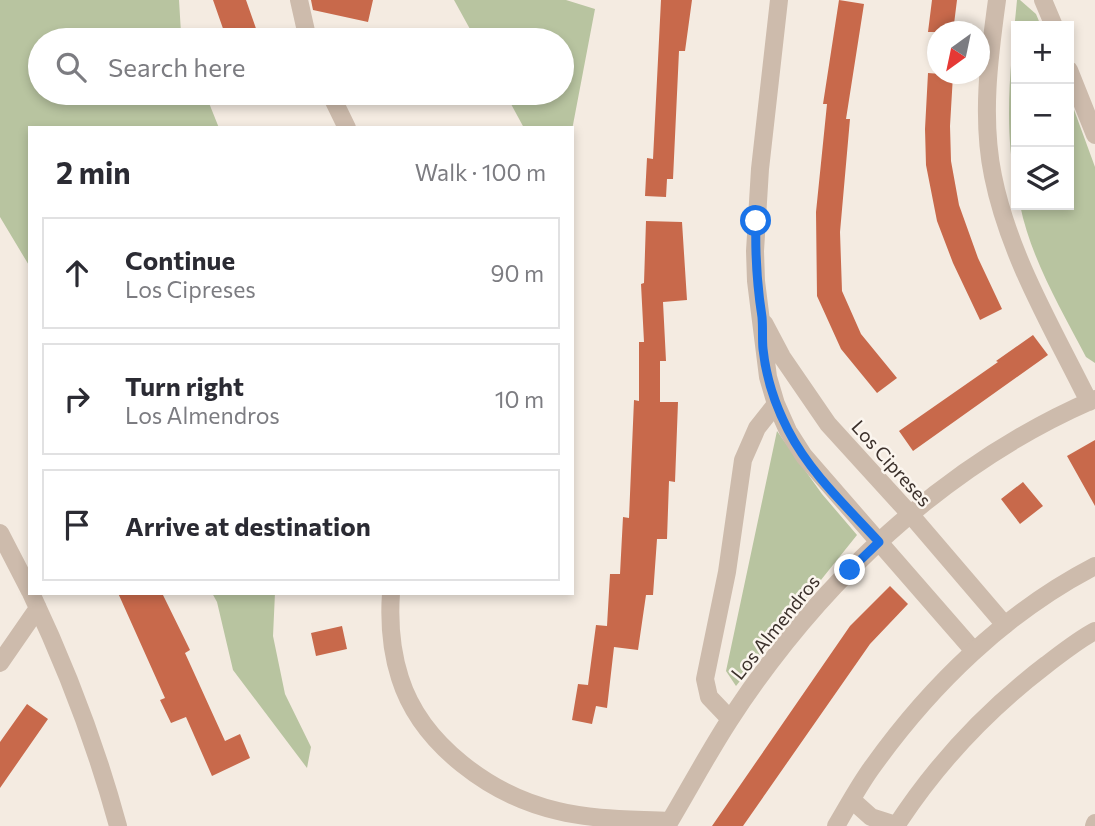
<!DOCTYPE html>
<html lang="en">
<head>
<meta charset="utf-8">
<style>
	:root { --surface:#fff; --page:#f2f2f3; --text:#2b2b33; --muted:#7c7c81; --line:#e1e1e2 }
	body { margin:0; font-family:Commissioner,sans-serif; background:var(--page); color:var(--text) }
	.controls { position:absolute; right:21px; top:21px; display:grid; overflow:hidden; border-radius:0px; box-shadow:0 4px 10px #0003 }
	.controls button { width:63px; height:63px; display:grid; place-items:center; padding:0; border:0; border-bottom:2px solid var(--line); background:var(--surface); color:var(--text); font:35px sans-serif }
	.compass { position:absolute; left:927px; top:21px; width:63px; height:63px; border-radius:50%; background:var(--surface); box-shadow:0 4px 10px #0003; rotate:213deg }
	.stop { position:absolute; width:21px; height:21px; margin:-16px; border:5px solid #1a73e8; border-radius:50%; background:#fff }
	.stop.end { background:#1a73e8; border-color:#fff; box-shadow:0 2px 7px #0008 }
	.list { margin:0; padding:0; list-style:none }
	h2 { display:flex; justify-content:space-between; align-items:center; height:91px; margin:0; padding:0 28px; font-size:30px }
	h2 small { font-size:23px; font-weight:400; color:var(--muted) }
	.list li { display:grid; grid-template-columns:46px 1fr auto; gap:21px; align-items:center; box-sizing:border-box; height:112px; margin:0 14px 14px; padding:0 14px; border:2px solid var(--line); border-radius:0px }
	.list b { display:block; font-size:26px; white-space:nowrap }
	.list p { margin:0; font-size:23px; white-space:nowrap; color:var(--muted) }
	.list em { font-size:23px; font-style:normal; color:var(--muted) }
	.icon { flex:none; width:38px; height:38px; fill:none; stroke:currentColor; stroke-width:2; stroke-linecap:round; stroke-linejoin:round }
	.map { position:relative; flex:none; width:1095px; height:826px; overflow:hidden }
	.search { position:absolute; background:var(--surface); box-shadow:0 4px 10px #0003; left:28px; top:28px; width:546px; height:77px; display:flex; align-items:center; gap:18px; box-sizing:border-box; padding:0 24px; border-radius:38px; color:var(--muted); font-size:26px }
	.panel { position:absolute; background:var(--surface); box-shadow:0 4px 10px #0003; left:28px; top:126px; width:546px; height:469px; border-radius:0px }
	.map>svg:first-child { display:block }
	.green { fill:#b8c4a0 }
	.building { fill:#c8694b }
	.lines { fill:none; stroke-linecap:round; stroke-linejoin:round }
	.minor { stroke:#cdbbac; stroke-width:18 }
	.tertiary { stroke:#cdbbac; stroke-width:18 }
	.route { stroke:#1a73e8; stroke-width:9 }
	.labels { text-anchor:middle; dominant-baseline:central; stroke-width:5; stroke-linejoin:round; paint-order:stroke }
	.street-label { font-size:19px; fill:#3b302b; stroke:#fbf5ee }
</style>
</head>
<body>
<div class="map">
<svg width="1095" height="826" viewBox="0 0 1095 826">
	<rect width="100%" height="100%" fill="#f4ebe1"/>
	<path class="green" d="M0 0H179L181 33 184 40H40V93H205L219 128H30V267L0 217Z
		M454 0H566L595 9 572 130V128H524L505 93H562V40H476Z
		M1017 0H1020L1036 14 1041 26H1016V187C1003 124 1011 64 1017 0Z
		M1069 96 1095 167V363L1086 357C1061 309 1031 259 1020 205H1069Z
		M777 431 822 494 857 535 736 686 726 671Z
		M212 593H275L273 636 285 694 311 747 307 768 233 670 217 602Z"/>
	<path class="building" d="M213 0H246L260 40H227Z
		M311 0H373L368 22 313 10Z
		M661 0H692L685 51H679L673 179H667L666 197 645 196 647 158 653 159Z
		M839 0 864 4 846 119H850L840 232 842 291 861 334 897 378 877 393 841 349 817 296 816 212 827 104H823Z
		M932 0H957L953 32H928Z
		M928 73 953 75 950 126 951 161 959 205 978 258 1002 309 980 320 953 263 937 221 926 165 925 129Z
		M646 221 682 222 687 300 663 302 666 361H660V402H678L675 482 669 481 667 539H657L653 595H646L638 650 614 647 607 708 596 706 592 724 572 720 578 684 588 685 596 625 607 626 610 574H620L623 517 629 518 634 400 639 401V342H644L641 284 644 283Z
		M1033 335 1048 355 913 451 899 431 998 362 996 361Z
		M1095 440V506L1067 456Z
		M1023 482 1043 506 1020 524 1001 499Z
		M890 586 908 604 870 644 743 826H712L850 626Z
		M118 593H162L190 650 185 653 225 741 240 734 250 758 212 776 186 717 171 723 160 700 165 698Z
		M342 626 347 649 316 656 311 633Z
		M27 704 48 719 0 788V742Z"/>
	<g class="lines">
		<path class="minor" d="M299 0 308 40
			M779 0 760 169 755 251 756 281 768 377 776 404 788 431 804 456 974 651
			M997 0C989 58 981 118 993 176 1009 256 1053 329 1089 402
			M1043 0 1054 26
			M1069 70 1095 135
			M330 93 347 128
			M764 323 782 357 828 424 910 514 1005 625
			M0 533 30 591
			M31 593C67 669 96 745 118 826
			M391 593C389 622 391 650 400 678 421 745 492 796 558 811 594 820 633 819 670 821
			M0 663 38 608
			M730 719 709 697 705 679 727 572 743 460 757 428 776 404
			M667 826C688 791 707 755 729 721 818 584 944 464 1095 399"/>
		<path class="tertiary" d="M852 800 871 817 896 825
			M836 826C848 806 859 785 873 766 931 685 1006 612 1095 566
			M896 826C937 763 987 710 1046 665 1062 653 1078 640 1095 631
			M1094 826 1095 823"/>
	</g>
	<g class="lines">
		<path class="route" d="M756 221C755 254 757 285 762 317 763 328 762 339 763 349 766 377 775 405 788 430 810 473 847 507 879 542L850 570"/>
	</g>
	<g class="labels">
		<g class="street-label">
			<text transform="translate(892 463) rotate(48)">Los Cipreses</text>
			<text transform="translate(775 627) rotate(-51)">Los Almendros</text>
		</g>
	</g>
</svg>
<div class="controls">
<button>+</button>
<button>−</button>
<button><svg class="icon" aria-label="layers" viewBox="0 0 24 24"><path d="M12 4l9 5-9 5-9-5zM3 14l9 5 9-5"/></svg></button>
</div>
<svg class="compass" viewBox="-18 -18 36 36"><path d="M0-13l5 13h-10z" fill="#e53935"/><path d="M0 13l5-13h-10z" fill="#7c7c81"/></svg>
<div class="stop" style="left:756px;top:221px"></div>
<div class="stop end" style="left:850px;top:570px"></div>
<div class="search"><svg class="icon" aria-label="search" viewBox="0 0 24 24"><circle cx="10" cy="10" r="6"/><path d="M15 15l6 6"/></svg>Search here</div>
<section class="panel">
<h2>2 min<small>Walk · 100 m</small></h2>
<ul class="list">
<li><svg class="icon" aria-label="ahead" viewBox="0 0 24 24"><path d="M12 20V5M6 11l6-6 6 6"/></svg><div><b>Continue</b><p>Los Cipreses</p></div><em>90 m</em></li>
<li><svg class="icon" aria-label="right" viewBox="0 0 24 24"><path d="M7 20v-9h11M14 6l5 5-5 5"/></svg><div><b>Turn right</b><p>Los Almendros</p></div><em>10 m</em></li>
<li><svg class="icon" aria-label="arrive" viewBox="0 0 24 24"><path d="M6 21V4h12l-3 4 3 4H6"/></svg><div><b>Arrive at destination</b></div></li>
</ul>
</section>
</div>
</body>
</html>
